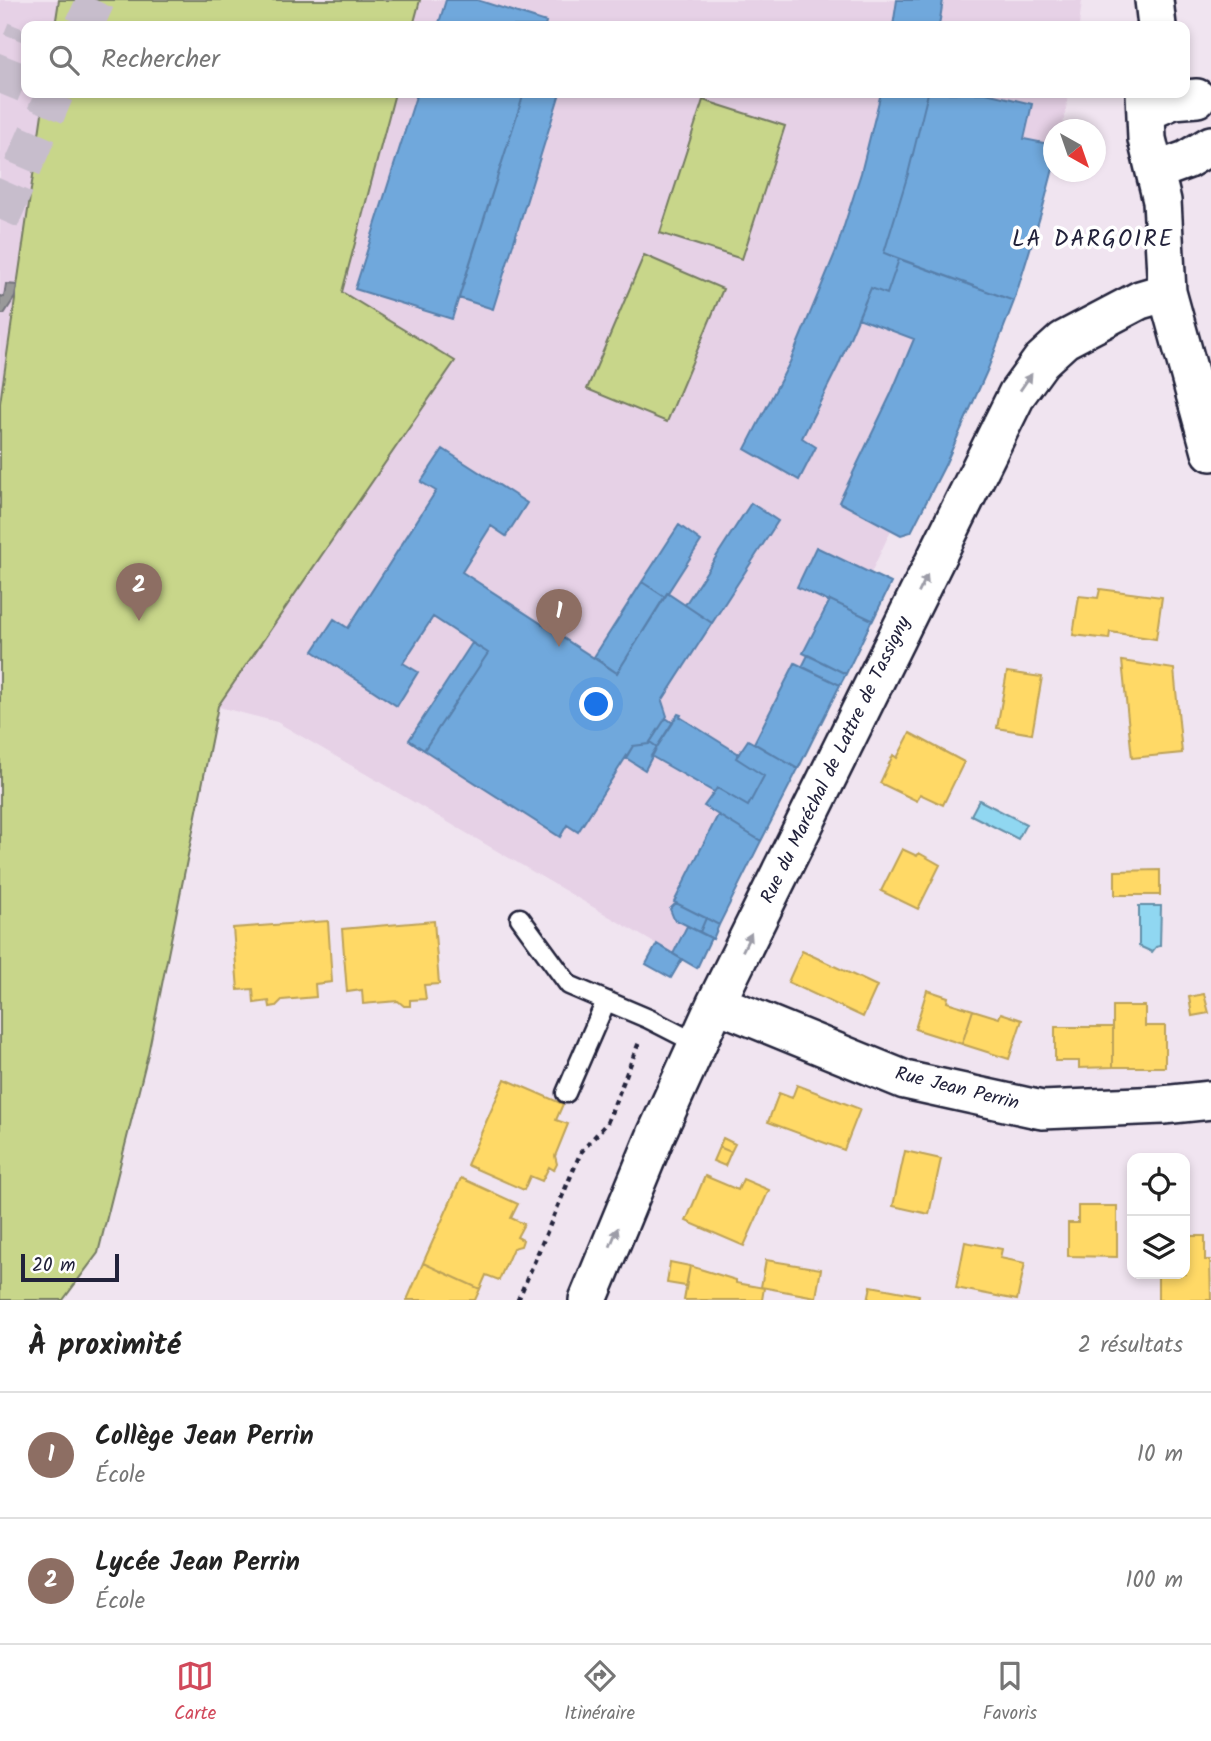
<!DOCTYPE html>
<html lang="fr">
<head>
<meta charset="utf-8">
<style>
	:root { --surface:#fff; --page:#f6f6f6; --text:#222; --muted:#767676; --line:#e0e0e0; --accent:#d1495b }
	body { margin:0; font-family:Kalam,sans-serif; background:var(--page); color:var(--text) }
	.controls { position:absolute; right:21px; bottom:21px; display:grid; overflow:hidden; border-radius:14px; box-shadow:0 4px 10px #0003 }
	.controls button { width:63px; height:63px; display:grid; place-items:center; padding:0; border:0; border-bottom:2px solid var(--line); background:var(--surface); color:var(--text); font:35px sans-serif }
	.compass { position:absolute; left:1043px; top:119px; width:63px; height:63px; border-radius:50%; background:var(--surface); box-shadow:0 4px 10px #0003; rotate:140deg }
	.scale { position:absolute; left:21px; bottom:18px; width:98px; box-sizing:border-box; padding-left:7px; border:4px solid #22223b; border-top:0; font-size:19px; line-height:24px; white-space:nowrap; color:#22223b; -webkit-text-stroke:5px #fff; paint-order:stroke }
	.you { position:absolute; left:597px; top:705px; width:24px; height:24px; margin:-18px; border:5px solid #fff; border-radius:50%; background:#1a73e8; box-shadow:0 0 0 10px #1a73e833 }
	.badge { display:grid; place-items:center; width:46px; height:46px; border-radius:50%; background:var(--accent); color:#fff; font-size:23px; font-weight:700 }
	.pin { position:absolute; translate:-50% -58px; filter:drop-shadow(0 2px 4px #0008) }
	.pin::after { content:''; position:absolute; top:37px; width:24px; height:21px; background:inherit; clip-path:polygon(0 0,100% 0,50% 100%) }
	.list { margin:0; padding:0; list-style:none }
	h2 { display:flex; justify-content:space-between; align-items:center; height:91px; margin:0; padding:0 28px; font-size:30px }
	h2 small { font-size:23px; font-weight:400; color:var(--muted) }
	.list li { display:grid; grid-template-columns:46px 1fr auto; gap:21px; align-items:center; box-sizing:border-box; height:126px; padding:0 28px; border-top:2px solid var(--line) }
	.list b { display:block; font-size:26px; white-space:nowrap }
	.list p { margin:0; font-size:23px; white-space:nowrap; color:var(--muted) }
	.list em { font-size:23px; font-style:normal; color:var(--muted) }
	.icon { flex:none; width:38px; height:38px; fill:none; stroke:currentColor; stroke-width:2; stroke-linecap:round; stroke-linejoin:round }
	.map { position:relative; flex:none; width:1211px; height:1300px; overflow:hidden }
	.search { position:absolute; background:var(--surface); box-shadow:0 4px 10px #0003; left:21px; right:21px; top:21px; height:77px; display:flex; align-items:center; gap:18px; box-sizing:border-box; padding:0 24px; border-radius:14px; color:var(--muted); font-size:26px }
	.sheet { height:343px; background:var(--surface) }
	nav { display:flex; justify-content:space-around; align-items:center; box-sizing:border-box; height:98px; border-top:2px solid var(--line); background:var(--surface); font-size:19px; color:var(--muted) }
	nav a { display:grid; justify-items:center; gap:4px }
	nav .on { color:var(--accent) }
	.map>svg:first-child { display:block }
	.built { fill:#e6d1e6 }
	.green { fill:#c8d68a; stroke:#757c62; stroke-width:2 }
	.water { fill:#90d7f1; stroke:#648fa8; stroke-width:2 }
	.homes { fill:#ffd966; stroke:#bda259; stroke-width:2 }
	.schools { fill:#6fa8dc; stroke:#5880ac; stroke-width:2 }
	.industry { fill:#999; stroke:#75757d; stroke-width:2 }
	.lines { fill:none; stroke-linecap:round; stroke-linejoin:round }
	.highway-tunnel { stroke:#c7bdcc; stroke-width:38; stroke-dasharray:38 19; stroke-linecap:butt }
	.lane-casing { stroke:#22223b; stroke-width:23 }
	.street-casing { stroke:#22223b; stroke-width:42 }
	.path { stroke:#22223b; stroke-width:4.5; stroke-dasharray:5 5; stroke-linecap:butt }
	.lane { stroke:#fff; stroke-width:18 }
	.street { stroke:#fff; stroke-width:37 }
	.oneway { fill:#9c9ca7 }
	.labels { text-anchor:middle; dominant-baseline:central; stroke-width:7; stroke-linejoin:round; paint-order:stroke }
	.street-label { font-size:19px; fill:#22223b; stroke:#fff }
	.quarter-label { font-size:23px; letter-spacing:2px; fill:#22223b; stroke:#fff }
</style>
</head>
<body>
<div class="map">
<svg width="1211" height="1300" viewBox="0 0 1211 1300">
	<rect width="100%" height="100%" fill="#f0e4f0"/>
	<filter id="ink" filterUnits="userSpaceOnUse"><feTurbulence type="fractalNoise" baseFrequency=".0143" numOctaves="2"/><feDisplacementMap in="SourceGraphic" scale="14" xChannelSelector="R" yChannelSelector="G"/><feConvolveMatrix kernelMatrix="1 2 1 2 8 2 1 2 1" color-interpolation-filters="sRGB"/></filter>
	<g filter="url(#ink)">
		<path class="built" d="M0 0H1082L1079 26H26V93H1069L1062 129 1054 130 1053 165 1030 254 987 371 945 465 911 532 901 535 891 530 871 573 891 583 697 968 277 722 219 707 148 1054 0 974Z"/>
		<path class="green" d="M59 0H420L413 26H55Z
			M45 93H395L342 292 455 361 218 706 148 1054 98 1253 63 1300H0V403Z
			M703 100 785 126 742 259 660 233Z
			M644 255 723 289 667 422 587 389Z"/>
		<path class="water" d="M979 800 1026 824 1018 839 971 815Z
			M1139 906H1161L1160 946 1156 947 1152 952 1139 946Z"/>
		<path class="homes" d="M1100 589 1162 597 1156 639 1110 632 1109 639 1073 635 1079 596 1098 598Z
			M1122 661 1174 669 1182 753 1132 758Z
			M1007 672 1042 677 1032 734 997 728Z
			M910 733 964 762 943 805 920 794 917 801 880 783 893 755 897 758Z
			M902 849 917 856 919 853 940 865 918 909 881 891Z
			M1160 870V895H1115V871Z
			M328 921 332 982 315 984 316 997 282 1000 276 1006 270 1007 269 1001 254 1003 253 989 238 990 233 928Z
			M434 921 439 984 424 985 426 999 410 1000V1006H404L398 1001 363 1004 362 990 347 992 342 929Z
			M802 951 877 986 863 1017 788 982Z
			M927 990 948 997 947 1002 973 1010 962 1044 915 1029Z
			M1204 994 1209 1013 1192 1016 1189 997Z
			M1113 1006H1145V1026H1165V1067H1113Z
			M973 1010 999 1018 1001 1013 1022 1020 1009 1059 962 1044Z
			M1055 1027H1113V1067L1079 1068V1061H1055Z
			M505 1079 563 1104 556 1120 568 1124 555 1156 557 1164 554 1170 549 1167 542 1181 530 1176 524 1190 467 1165Z
			M797 1085 860 1109 844 1150 768 1122 779 1093 792 1098Z
			M723 1138 735 1144 731 1152 719 1147Z
			M719 1147 731 1152 725 1166 713 1161Z
			M905 1151 941 1159 929 1214 893 1206Z
			M705 1176 738 1190 743 1179 769 1190 744 1246 686 1221Z
			M461 1178 518 1204 511 1218 524 1224 517 1237 523 1240 521 1246 513 1248 499 1280 486 1275 480 1289 423 1263Z
			M1078 1206H1117V1257L1068 1256V1223H1078Z
			M1185 1236H1205V1260H1210L1211 1300H1158V1274H1185Z
			M965 1242 1002 1249 1000 1258 1025 1263 1017 1300 956 1288Z
			M766 1260 821 1269 816 1297 761 1287Z
			M670 1262 690 1266 686 1286 667 1283Z
			M423 1263 480 1289 475 1300H407Z
			M690 1266 736 1280V1283L764 1288 762 1300H684Z
			M871 1286 919 1295 918 1300H868Z"/>
		<path class="schools" d="M446 0H477L546 22 545 26H438Z
			M897 0H943L939 26H893Z
			M417 93H524L452 319 355 289Z
			M524 93H560L493 309 459 298Z
			M881 93H928L908 174 884 253 899 259 887 294 871 288 838 366 802 438 816 447 799 480 745 449 790 362 836 251 861 173Z
			M928 93H986L1032 104 1024 139 1054 145V165L1043 207 1014 301 884 253 908 174Z
			M899 259 1014 301 987 371 945 465 911 532 901 535 839 502 891 394 914 339 858 318 871 288 887 294Z
			M443 449 527 503 506 536 491 526 462 572 617 673 667 593 712 623 662 701 667 716 649 744 633 746 578 832 567 825 560 837 424 750 488 653 433 617 403 663 418 672 397 706 313 651 334 619 348 628 436 491 421 482Z
			M751 503 778 521 712 623 685 605Z
			M679 525 701 541 665 597 642 582Z
			M816 547 891 583 872 622V620L830 600 829 602 797 587Z
			M642 582 665 597 617 673 594 657Z
			M830 600 872 620 846 674 803 653Z
			M472 643 488 653 424 750 409 740Z
			M808 655 846 674 840 685 802 667Z
			M795 663 840 685 798 769 754 743Z
			M678 714 681 715 680 717 739 754 736 758 764 776 748 806 717 788 714 792 651 756Z
			M666 718 673 723 657 747 650 742Z
			M748 740 798 769 761 841 704 806 717 788 748 806 764 776 736 758Z
			M650 742 657 747 645 770 626 758 633 746 649 744Z
			M718 815 761 841 719 925 674 902Z
			M676 903 706 918 700 932 674 919 670 909Z
			M706 918 719 925 713 939 700 932Z
			M687 926 711 938 697 968 673 954Z
			M657 944 682 959 671 978 646 964Z"/>
		<path class="industry" d="M6 284 17 285 15 297 4 314H0V296L4 297Z"/>
		<g class="lines">
			<path class="highway-tunnel" d="M84 26 96 0
				M0 94 26 30
				M0 220 55 93"/>
			<defs>
				<path id="lane" d="M520 918 569 985 649 1019 698 1044
					M566 1093 606 1001"/>
				<path id="street" d="M1154 0 1157 26
					M1145 93 1147 139 1162 201 1167 292 1211 452
					M1146 112 1173 100 1197 98
					M1156 171 1186 160 1211 145
					M716 1003 905 1080 1042 1110 1163 1105 1211 1100
					M588 1300 656 1135 716 1003 1017 394 1041 361 1064 340 1140 300 1167 292"/>
			</defs>
			<use href="#lane" class="lane-casing"/>
			<use href="#street" class="street-casing"/>
			<path class="path" d="M518 1300 581 1152 607 1123 640 1040"/>
			<use href="#lane" class="lane"/>
			<use href="#street" class="street"/>
		</g>
		<defs><path id="oneway-solid" d="M-6-.8H1V-3.2L6.5 0L1 3.2V.8H-6Z" transform="scale(1.75)"/></defs>
		<g class="oneway">
			<use href="#oneway-solid" transform="translate(1026 382) rotate(-55)"/>
			<use href="#oneway-solid" transform="translate(923 584) rotate(-64)"/>
			<use href="#oneway-solid" transform="translate(747 942) rotate(-64)"/>
			<use href="#oneway-solid" transform="translate(614 1237) rotate(-68)"/>
		</g>
	</g>
	<g class="labels">
		<g class="street-label">
			<text transform="translate(836 760) rotate(-64)">Rue du Maréchal de Lattre de Tassigny</text>
			<text transform="translate(957 1089) rotate(14)">Rue Jean Perrin</text>
		</g>
		<g class="quarter-label">
			<text x="1093" y="240">LA DARGOIRE</text>
		</g>
	</g>
</svg>
<div class="controls">
<button><svg class="icon" aria-label="locate" viewBox="0 0 24 24"><circle cx="12" cy="12" r="6"/><path d="M12 2v4M12 18v4M2 12h4M18 12h4"/></svg></button>
<button><svg class="icon" aria-label="layers" viewBox="0 0 24 24"><path d="M12 4l9 5-9 5-9-5zM3 14l9 5 9-5"/></svg></button>
</div>
<svg class="compass" viewBox="-18 -18 36 36"><path d="M0-13l5 13h-10z" fill="#e53935"/><path d="M0 13l5-13h-10z" fill="#767676"/></svg>
<div class="scale">20 m</div>
<div class="you"></div>
<div class="pin badge" style="left:559px;top:647px;background:#8d6e63">1</div>
<div class="pin badge" style="left:139px;top:621px;background:#8d6e63">2</div>
<div class="search"><svg class="icon" aria-label="search" viewBox="0 0 24 24"><circle cx="10" cy="10" r="6"/><path d="M15 15l6 6"/></svg>Rechercher</div>
</div>
<section class="sheet">
<h2>À proximité<small>2 résultats</small></h2>
<ul class="list">
<li><span class="badge" style="background:#8d6e63">1</span><div><b>Collège Jean Perrin</b><p>École</p></div><em>10 m</em></li>
<li><span class="badge" style="background:#8d6e63">2</span><div><b>Lycée Jean Perrin</b><p>École</p></div><em>100 m</em></li>
</ul>
</section>
<nav>
<a class="on"><svg class="icon" aria-label="map" viewBox="0 0 24 24"><path d="M3 6l6-2 6 2 6-2v14l-6 2-6-2-6 2zM9 4v14M15 6v14"/></svg>Carte</a>
<a><svg class="icon" aria-label="directions" viewBox="0 0 24 24"><path d="M12 3l9 9-9 9-9-9zM9 14v-3h6M13 9l2 2-2 2"/></svg>Itinéraire</a>
<a><svg class="icon" aria-label="saved" viewBox="0 0 24 24"><path d="M7 4h10v16l-5-4-5 4z"/></svg>Favoris</a>
</nav>
</body>
</html>
